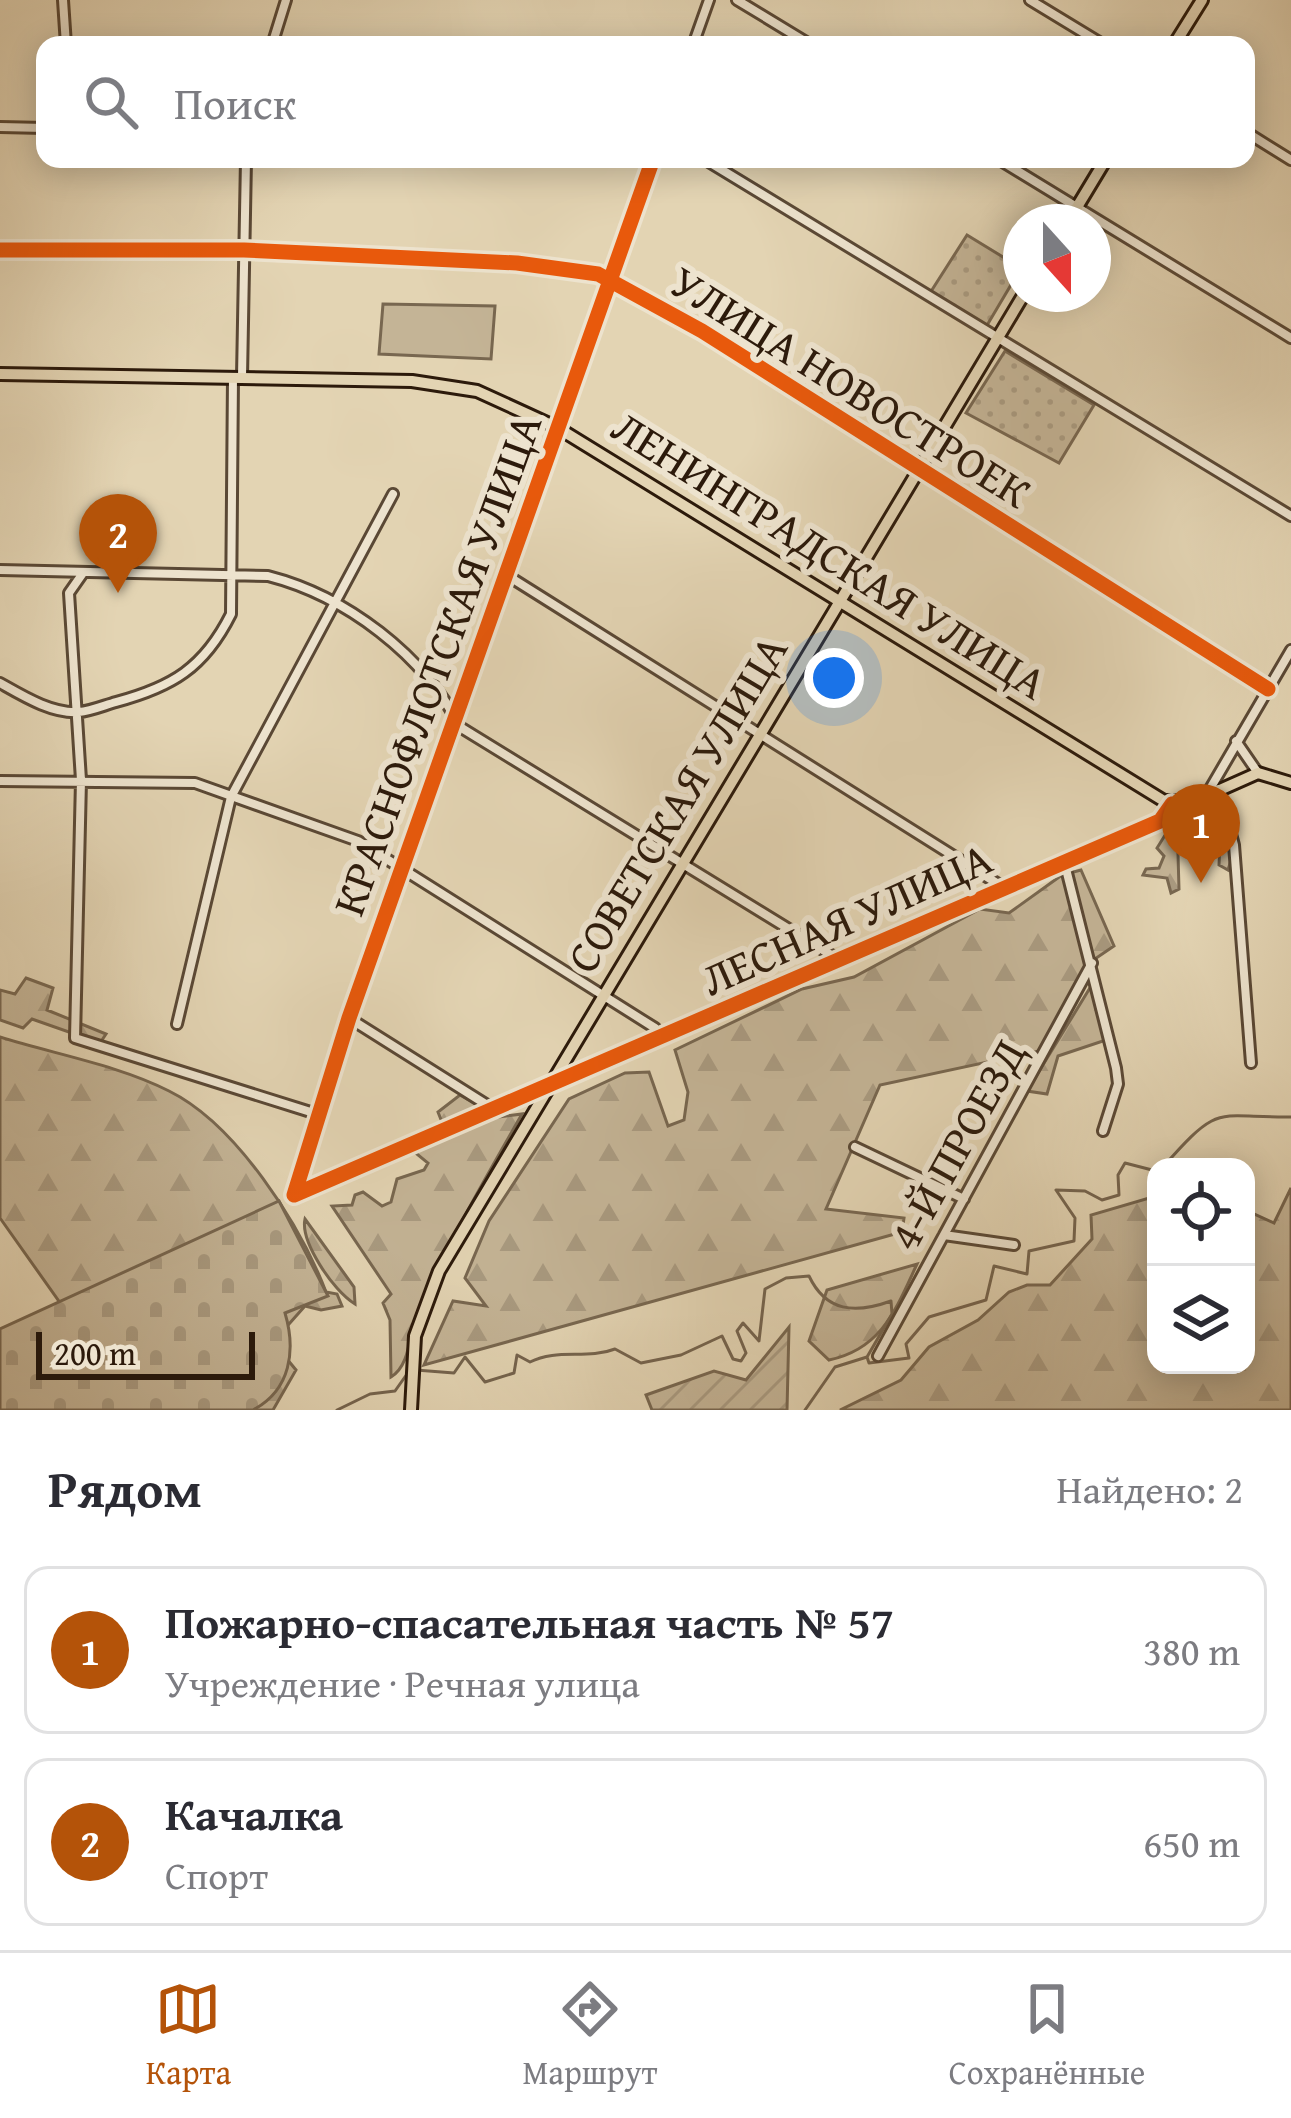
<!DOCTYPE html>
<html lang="ru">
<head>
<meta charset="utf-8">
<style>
	:root { --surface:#fff; --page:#f7f7f7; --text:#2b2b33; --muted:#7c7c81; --line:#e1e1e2; --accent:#b45309 }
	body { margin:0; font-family:"Gentium Book Plus",serif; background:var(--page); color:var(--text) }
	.controls { position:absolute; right:36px; bottom:36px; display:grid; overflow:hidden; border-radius:24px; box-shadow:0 6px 30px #0003 }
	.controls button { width:108px; height:108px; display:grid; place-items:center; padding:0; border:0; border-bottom:3px solid var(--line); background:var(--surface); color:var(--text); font:60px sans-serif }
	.compass { position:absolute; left:1003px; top:204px; width:108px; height:108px; border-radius:50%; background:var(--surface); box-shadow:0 6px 30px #0003; rotate:159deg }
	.scale { position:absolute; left:36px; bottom:30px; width:219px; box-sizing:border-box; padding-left:12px; border:6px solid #2c1a0b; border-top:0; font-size:33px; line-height:42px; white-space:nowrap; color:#2c1a0b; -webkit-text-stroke:9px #ede3ce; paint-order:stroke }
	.you { position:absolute; left:834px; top:678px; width:42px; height:42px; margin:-30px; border:9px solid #fff; border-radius:50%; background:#1a73e8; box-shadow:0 0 0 18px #1a73e833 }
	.badge { display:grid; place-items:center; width:78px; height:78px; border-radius:50%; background:var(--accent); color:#fff; font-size:39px; font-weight:700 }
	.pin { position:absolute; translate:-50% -99px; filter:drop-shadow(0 3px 6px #0008) }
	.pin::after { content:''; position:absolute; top:63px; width:42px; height:36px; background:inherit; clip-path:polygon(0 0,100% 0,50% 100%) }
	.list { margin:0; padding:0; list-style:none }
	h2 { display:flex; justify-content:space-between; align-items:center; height:156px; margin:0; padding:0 48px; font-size:51px }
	h2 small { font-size:39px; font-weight:400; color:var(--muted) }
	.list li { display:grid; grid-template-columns:78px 1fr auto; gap:36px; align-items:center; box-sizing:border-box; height:168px; margin:0 24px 24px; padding:0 24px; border:3px solid var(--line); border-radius:24px }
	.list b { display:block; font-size:45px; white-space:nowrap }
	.list p { margin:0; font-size:39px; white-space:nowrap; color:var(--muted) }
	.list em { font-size:39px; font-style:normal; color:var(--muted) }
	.icon { flex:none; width:66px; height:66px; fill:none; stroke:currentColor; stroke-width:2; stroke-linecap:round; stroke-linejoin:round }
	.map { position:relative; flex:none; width:1291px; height:1410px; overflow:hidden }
	.search { position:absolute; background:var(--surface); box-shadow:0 6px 30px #0003; left:36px; right:36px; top:36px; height:132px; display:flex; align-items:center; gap:30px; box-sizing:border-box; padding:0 42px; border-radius:24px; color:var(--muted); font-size:45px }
	.sheet { height:540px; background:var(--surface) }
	nav { display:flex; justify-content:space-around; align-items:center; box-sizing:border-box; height:168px; border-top:3px solid var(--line); background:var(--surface); font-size:33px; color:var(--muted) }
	nav a { display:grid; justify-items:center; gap:6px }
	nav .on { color:var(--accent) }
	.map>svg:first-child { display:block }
	.grass { fill:url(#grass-dots); stroke:#786750; stroke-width:3 }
	.forest { fill:url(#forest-firs); stroke:#786750; stroke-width:3 }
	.cemetery { fill:url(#cemetery-stones); stroke:#786750; stroke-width:3 }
	.garden { fill:url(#garden-furrows); stroke:#786750; stroke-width:3 }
	.pitch { fill:#c4b496; stroke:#786750; stroke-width:3 }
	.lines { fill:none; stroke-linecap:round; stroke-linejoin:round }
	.stream { stroke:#75644e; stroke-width:3 }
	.minor-casing { stroke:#5a4835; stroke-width:14 }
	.major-casing { stroke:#2c1a0b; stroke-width:16 }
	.minor { stroke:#ede3ce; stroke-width:8 }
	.major { stroke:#e3d4b3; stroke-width:10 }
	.cycleway-casing { stroke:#ede3ce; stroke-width:22 }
	.cycleway { stroke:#e8590c; stroke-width:15 }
	.labels { text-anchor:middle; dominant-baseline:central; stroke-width:12; stroke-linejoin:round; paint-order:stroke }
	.street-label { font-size:45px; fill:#2c1a0b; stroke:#ede3ce }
</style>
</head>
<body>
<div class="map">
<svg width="1291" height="1410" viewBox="0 0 1291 1410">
	<defs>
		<pattern id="grass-dots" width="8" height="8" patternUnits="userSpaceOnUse" patternTransform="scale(3)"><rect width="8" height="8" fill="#c4b496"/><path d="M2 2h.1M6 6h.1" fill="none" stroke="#a99a80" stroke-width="1.8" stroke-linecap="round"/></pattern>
		<pattern id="forest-firs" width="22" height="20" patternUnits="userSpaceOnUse" patternTransform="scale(3)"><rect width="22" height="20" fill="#c4b496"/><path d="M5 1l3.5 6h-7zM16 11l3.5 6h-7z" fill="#a99a80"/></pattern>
		<pattern id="cemetery-stones" width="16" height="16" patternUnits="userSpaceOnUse" patternTransform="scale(3)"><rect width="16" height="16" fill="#c4b496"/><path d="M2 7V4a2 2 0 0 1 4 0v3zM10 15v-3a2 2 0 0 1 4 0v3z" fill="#a99a80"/></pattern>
		<pattern id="garden-furrows" width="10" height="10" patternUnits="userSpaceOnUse" patternTransform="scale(3)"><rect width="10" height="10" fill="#c4b496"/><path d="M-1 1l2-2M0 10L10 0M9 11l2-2" fill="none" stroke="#a99a80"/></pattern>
	</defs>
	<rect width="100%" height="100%" fill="#e3d4b3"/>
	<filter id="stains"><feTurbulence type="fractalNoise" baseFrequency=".00167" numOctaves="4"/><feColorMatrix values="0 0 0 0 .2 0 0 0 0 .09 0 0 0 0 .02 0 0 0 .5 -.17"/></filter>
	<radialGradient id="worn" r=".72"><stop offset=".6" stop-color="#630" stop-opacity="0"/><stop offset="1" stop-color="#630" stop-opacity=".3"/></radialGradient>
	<path class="grass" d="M967 235 1021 268 986 327 930 293Z
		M1005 351 1094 405 1059 463 966 413Z"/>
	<path class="forest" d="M1220 805 1232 857 1228 870 1219 865 1220 843 1208 837 1200 849 1178 854 1179 889 1171 893 1167 878 1143 875 1146 869 1159 868 1164 856 1157 848 1167 832 1176 830V818Z
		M1081 870 1114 946 1086 965 1039 1051 880 1085 826 1209 904 1218 902 1232 424 1365 453 1301 486 1306 465 1278 489 1221 569 1099 625 1073 649 1072 668 1126 684 1120 688 1092 675 1050 802 989 854 977 980 909 1009 913 1062 875Z
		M26 978 53 988 47 1010 106 1034 100 1043 32 1019 23 1028 0 1020V990L15 994Z
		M1096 978 1109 1039 1058 1056 1047 1094 1027 1091Z
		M0 1037C54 1054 118 1065 169 1091 236 1124 300 1224 326 1292L337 1294 342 1306 321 1310 305 1306 273 1342 296 1370 273 1410H136L0 1218Z
		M460 1095 499 1117 522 1114C485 1179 448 1242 418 1311 409 1332 411 1365 391 1377L390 1320 383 1303 391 1294 332 1206 352 1205 355 1195 363 1192 382 1206 391 1202 397 1179 424 1170 428 1163 412 1150 411 1140 447 1135 438 1112Z
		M1246 1180 1252 1188 1250 1212 1274 1223 1291 1188V1410H840L901 1380 929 1347 978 1320 1009 1292 1027 1285H1050L1092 1239 1091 1215 1156 1196V1365H1246Z
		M305 1219 354 1287 355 1304C333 1291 300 1241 305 1219Z
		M917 1264C896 1309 882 1349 829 1360L809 1341 827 1290Z"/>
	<path class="cemetery" d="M279 1201 328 1296 285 1313C296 1350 291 1390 253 1410H0V1329Z"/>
	<path class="garden" d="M789 1327 787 1410H652L646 1395 714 1371 746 1380Z"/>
	<path class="pitch" d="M383 304 495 306 491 359 379 354Z"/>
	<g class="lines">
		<path class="stream" d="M1163 1167C1221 1101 1215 1118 1291 1117
			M416 1370 454 1373 465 1357 485 1382 514 1373 517 1355 530 1362C557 1348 587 1360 615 1349L641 1363 681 1355 722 1336 733 1359 741 1361 746 1353 737 1331 743 1323 759 1341 765 1289 786 1278 809 1276C826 1312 855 1314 891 1301L892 1314 867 1357 869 1363 909 1358 906 1344 929 1317 986 1300 994 1266 1027 1274 1029 1251 1074 1241 1075 1218 1056 1190 1085 1191 1102 1200 1119 1195 1118 1175 1125 1163 1156 1171
			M337 1410 370 1394 395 1391 407 1374
			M805 1410 835 1367 867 1357"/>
		<defs>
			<path id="minor" d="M63 0 66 45
				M737 0 811 45
				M1030 0 1104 45
				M272 45 286 0
				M693 45 709 0
				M0 127 45 128
				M1246 132 1291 160
				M653 159 349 1018 294 1195 1160 821 1172 804
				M704 159 1291 516
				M998 159 1291 338
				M0 250H244L517 263 598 274 702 331 1268 689
				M242 377 246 159
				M0 570 268 576C346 596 424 655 460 727L836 958
				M83 573 69 593 81 780 75 1038 317 1114
				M505 574 1003 887
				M0 683C23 696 52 714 79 712 91 711 105 705 116 702 172 687 204 668 231 614L233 377
				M1236 741 1258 773
				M0 781 195 783 358 841 655 1028 660 1039
				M1219 789 1234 845 1251 1063
				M1207 794 1291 650
				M1064 861 1116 1068 1118 1084 1103 1131
				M349 1018 495 1110
				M177 1024 231 797 393 494
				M855 1147 964 1199
				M944 1235 1014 1245
				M878 1356 1092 963"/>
			<path id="major" d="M1174 45 1202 0
				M1068 222 1106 159
				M0 374 412 381 477 391 558 428 1164 801H1195L1258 773 1291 783
				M411 1410 415 1336 439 1271 1024 294"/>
		</defs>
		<use href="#minor" class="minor-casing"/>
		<use href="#major" class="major-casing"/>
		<use href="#minor" class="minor"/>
		<use href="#major" class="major"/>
		<defs>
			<path id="cycleway" d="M653 159 349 1018 294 1195 1160 821 1172 804
				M0 250H244L517 263 598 274 702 331 1268 689"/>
		</defs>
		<use href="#cycleway" class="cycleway-casing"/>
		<use href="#cycleway" class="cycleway"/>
	</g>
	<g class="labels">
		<g class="street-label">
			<text transform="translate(851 386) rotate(32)">УЛИЦА НОВОСТРОЕК</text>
			<text transform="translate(830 554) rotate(32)">ЛЕНИНГРАДСКАЯ УЛИЦА</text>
			<text transform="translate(436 664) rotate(-70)">КРАСНОФЛОТСКАЯ УЛИЦА</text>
			<text transform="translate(676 803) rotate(-59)">СОВЕТСКАЯ УЛИЦА</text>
			<text transform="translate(846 918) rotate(-24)">ЛЕСНАЯ УЛИЦА</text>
			<text transform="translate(956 1144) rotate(-61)">4-Й ПРОЕЗД</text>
		</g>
	</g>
	<rect width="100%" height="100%" filter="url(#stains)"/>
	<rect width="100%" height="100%" fill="url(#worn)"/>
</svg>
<div class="controls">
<button><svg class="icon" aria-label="locate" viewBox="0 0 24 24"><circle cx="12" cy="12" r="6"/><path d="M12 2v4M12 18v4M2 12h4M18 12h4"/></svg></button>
<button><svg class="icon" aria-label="layers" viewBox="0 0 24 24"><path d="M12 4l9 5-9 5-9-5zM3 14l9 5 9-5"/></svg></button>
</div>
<svg class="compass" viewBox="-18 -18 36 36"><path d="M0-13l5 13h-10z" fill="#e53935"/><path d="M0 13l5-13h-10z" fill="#7c7c81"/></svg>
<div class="scale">200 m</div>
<div class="you"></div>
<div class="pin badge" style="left:1201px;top:883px">1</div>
<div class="pin badge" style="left:118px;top:593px">2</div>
<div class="search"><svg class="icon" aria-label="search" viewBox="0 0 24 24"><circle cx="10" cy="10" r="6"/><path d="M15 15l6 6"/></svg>Поиск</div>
</div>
<section class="sheet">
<h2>Рядом<small>Найдено: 2</small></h2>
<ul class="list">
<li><span class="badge">1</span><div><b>Пожарно-спасательная часть № 57</b><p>Учреждение · Речная улица</p></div><em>380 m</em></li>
<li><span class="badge">2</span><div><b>Качалка</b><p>Спорт</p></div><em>650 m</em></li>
</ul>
</section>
<nav>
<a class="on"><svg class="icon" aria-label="map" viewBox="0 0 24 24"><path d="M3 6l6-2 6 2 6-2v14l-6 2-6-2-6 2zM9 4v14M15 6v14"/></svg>Карта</a>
<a><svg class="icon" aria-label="directions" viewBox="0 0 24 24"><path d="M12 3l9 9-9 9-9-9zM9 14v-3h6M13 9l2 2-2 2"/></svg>Маршрут</a>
<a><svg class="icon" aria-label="saved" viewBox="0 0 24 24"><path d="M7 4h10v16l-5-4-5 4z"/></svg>Сохранённые</a>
</nav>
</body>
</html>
